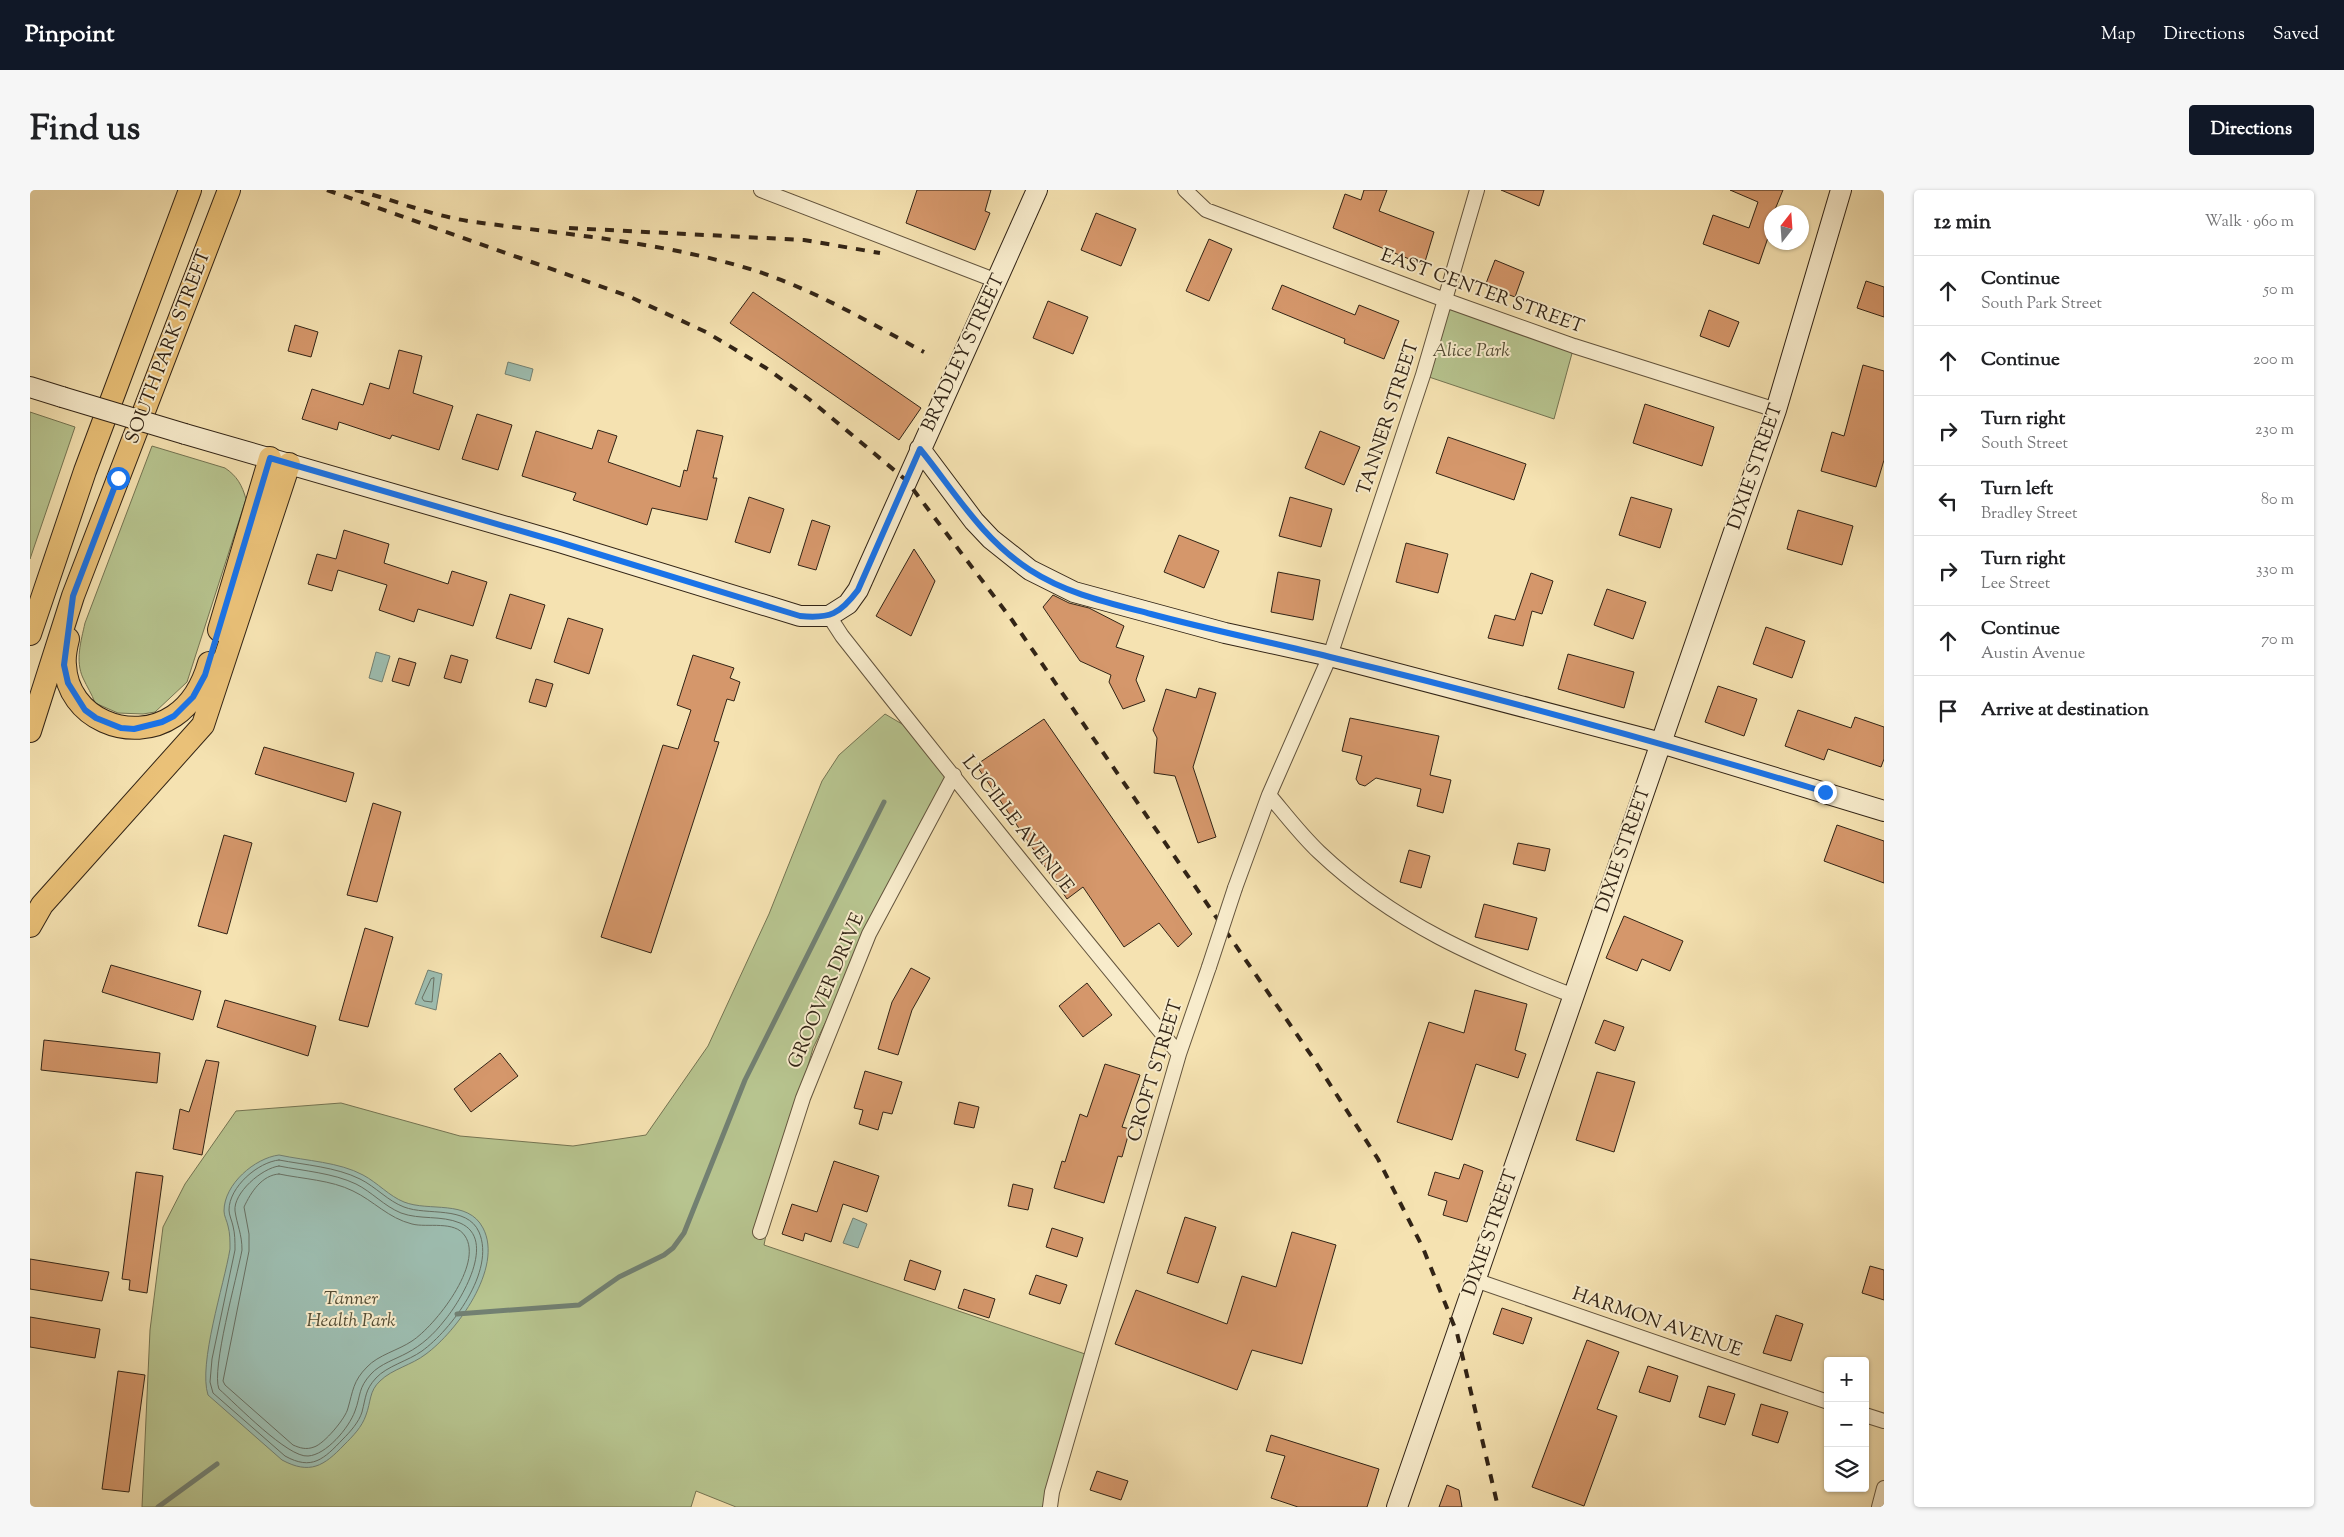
<!DOCTYPE html>
<html lang="en">
<head>
<meta charset="utf-8">
<style>
	:root { --surface:#fff; --page:#f6f6f6; --text:#202124; --muted:#757577; --line:#e0e0e0; --accent:#111827 }
	body { margin:0; font-family:"Sorts Mill Goudy",serif; background:var(--page); color:var(--text) }
	.controls { position:absolute; right:15px; bottom:15px; display:grid; overflow:hidden; border-radius:5px; box-shadow:0 1px 4px #0004 }
	.controls button { width:45px; height:45px; display:grid; place-items:center; padding:0; border:0; border-bottom:1px solid var(--line); background:var(--surface); color:var(--text); font:25px sans-serif }
	.compass { position:absolute; left:1734px; top:15px; width:45px; height:45px; border-radius:50%; background:var(--surface); box-shadow:0 1px 4px #0004; rotate:17deg }
	.stop { position:absolute; width:15px; height:15px; margin:-11px; border:4px solid #1a73e8; border-radius:50%; background:#fff }
	.stop.end { background:#1a73e8; border-color:#fff; box-shadow:0 1px 5px #0008 }
	.list { margin:0; padding:0; list-style:none }
	h2 { display:flex; justify-content:space-between; align-items:center; height:65px; margin:0; padding:0 20px; font-size:21px }
	h2 small { font-size:16px; font-weight:400; color:var(--muted) }
	.list li { display:grid; grid-template-columns:32px 1fr auto; gap:15px; align-items:center; box-sizing:border-box; height:70px; padding:0 20px; border-top:1px solid var(--line) }
	.list b { display:block; font-size:19px; white-space:nowrap }
	.list p { margin:0; font-size:16px; white-space:nowrap; color:var(--muted) }
	.list em { font-size:16px; font-style:normal; color:var(--muted) }
	.icon { flex:none; width:28px; height:28px; fill:none; stroke:currentColor; stroke-width:2; stroke-linecap:round; stroke-linejoin:round }
	.map { position:relative; flex:none; width:1854px; height:1317px; overflow:hidden; border-radius:5px }
	header { display:flex; align-items:center; gap:30px; box-sizing:border-box; height:70px; padding:0 25px; background:var(--accent); color:#fff }
	header strong { font-size:24px }
	nav { display:flex; gap:28px; margin-inline-start:auto; font-size:18px }
	.intro { display:flex; align-items:center; justify-content:space-between; box-sizing:border-box; height:120px; padding:0 30px }
	h1 { margin:0; font-size:35px }
	.button { padding:12px 22px; border-radius:5px; background:var(--accent); color:#fff; font-size:18px; font-weight:700 }
	main { display:flex; gap:30px; padding:0 30px }
	aside { flex:1; background:var(--surface); border-radius:5px; box-shadow:0 1px 4px #0004 }
	.map>svg:first-child { display:block }
	.green { fill:#b7c48f; stroke:#747452 }
	.water { fill:#9dbdb0; stroke:#728072 }
	.lines { fill:none; stroke-linecap:round; stroke-linejoin:round }
	.shore { stroke:#687063; stroke-width:1 }
	.stream { stroke:#728072; stroke-width:5 }
	.building { fill:#d5976b; stroke:#322416 }
	.street-casing { stroke:#63543d; stroke-width:16 }
	.secondary-casing { stroke:#322416; stroke-width:22 }
	.primary-casing { stroke:#322416; stroke-width:24 }
	.street { stroke:#f8eccc; stroke-width:14 }
	.secondary { stroke:#f8eccc; stroke-width:20 }
	.primary { stroke:#eac178; stroke-width:22 }
	.rail { stroke:#322416; stroke-width:4; stroke-dasharray:9 9; stroke-linecap:butt }
	.street-bridge-casing { stroke:#63543d; stroke-width:16; stroke-linecap:butt }
	.secondary-bridge-casing { stroke:#322416; stroke-width:22; stroke-linecap:butt }
	.street-bridge { stroke:#f8eccc; stroke-width:14 }
	.secondary-bridge { stroke:#f8eccc; stroke-width:20 }
	.route { stroke:#1a73e8; stroke-width:6 }
	.labels { text-anchor:middle; dominant-baseline:central; stroke-width:4; stroke-linejoin:round; paint-order:stroke }
	.street-label { font-size:19px; fill:#322416; stroke:#f8eccc }
	.park-label { font-size:19px; font-style:italic; fill:#534c34; stroke:#f8eccc }
</style>
</head>
<body>
<header>
<strong>Pinpoint</strong>
<nav><a>Map</a><a>Directions</a><a>Saved</a></nav>
</header>
<div class="intro"><h1>Find us</h1><a class="button">Directions</a></div>
<main>
<div class="map">
<svg width="1854" height="1317" viewBox="0 0 1854 1317">
	<rect width="100%" height="100%" fill="#f5e2b1"/>
	<filter id="stains"><feTurbulence type="fractalNoise" baseFrequency=".004" numOctaves="4"/><feColorMatrix values="0 0 0 0 .2 0 0 0 0 .09 0 0 0 0 .02 0 0 0 .5 -.17"/></filter>
	<radialGradient id="worn" r=".72"><stop offset=".6" stop-color="#630" stop-opacity="0"/><stop offset="1" stop-color="#630" stop-opacity=".3"/></radialGradient>
	<path class="green" d="M1415 110 1544 156 1524 229 1393 185Z
		M0 222 45 237 0 369Z
		M122 256 195 278C207 286 212 295 216 309L157 492 125 522 113 524 88 523 65 513C62 504 57 497 53 488 45 471 51 451 55 433Z
		M855 524 872 534 924 585 839 744 783 858 750 975 734 1055 1061 1166 1020 1317H706L666 1301 661 1317H112L120 1140 133 1037 155 994 206 921 311 913 430 946 543 956 616 945 678 856 739 724 792 591 809 565Z"/>
	<path class="water" d="M478 172 503 179 500 191 475 184Z
		M346 462 360 466 352 492 339 488Z
		M398 780 412 784 406 820 385 814Z
		M249 965C277 971 309 972 333 985 348 993 359 1006 374 1012 399 1022 438 1009 453 1038 474 1078 426 1142 396 1164 382 1175 362 1179 350 1191 339 1201 341 1212 336 1225 332 1237 323 1246 314 1255 294 1276 280 1285 252 1270L178 1205C168 1174 194 1095 200 1059 200 1051 200 1043 198 1036 197 1031 194 1026 194 1021 194 994 225 968 249 965Z
		M823 1028 837 1034 828 1058 813 1053Z"/>
	<g class="lines">
		<path class="shore" d="M404 788 402 812 394 811 392 808 401 789Z
			M249 970C275 975 306 977 330 989 346 997 358 1011 374 1017 397 1026 437 1015 449 1042 466 1081 421 1140 392 1161 378 1171 357 1176 346 1188 335 1200 336 1207 332 1222 329 1232 320 1242 313 1249 294 1269 282 1281 255 1266L183 1203 180 1192 182 1169 205 1060C205 1051 205 1044 203 1036 202 1031 199 1025 199 1020 199 997 228 972 249 970Z
			M249 976C274 981 303 983 326 994 342 1002 354 1016 371 1023 390 1030 411 1025 430 1033 468 1049 431 1111 414 1131 404 1144 392 1155 377 1163 366 1169 350 1174 341 1184 328 1198 331 1205 325 1221 319 1238 296 1265 278 1266 258 1268 206 1214 189 1199 181 1180 207 1087 212 1060 212 1044 207 1035 205 1021 203 1003 232 978 249 976Z
			M249 984C273 989 301 990 323 1001 344 1011 358 1028 382 1034 397 1038 425 1030 435 1046 454 1074 405 1136 382 1151 369 1160 348 1165 337 1177 323 1191 323 1201 318 1218 316 1228 294 1254 284 1257 276 1260 270 1258 263 1255L195 1195 193 1191 219 1061V1044L214 1017C221 1002 232 985 249 984Z"/>
		<path class="stream" d="M427 1124 549 1115 589 1087 634 1065 643 1058 654 1043 715 890 854 612
			M128 1317 187 1274"/>
	</g>
	<path class="building" d="M887 0H961L955 21 960 23 945 60 876 33Z
		M1334 0H1357L1349 21 1404 42 1394 75 1303 38 1315 4 1331 10Z
		M1471 0H1514L1509 16Z
		M1700 0H1753L1744 22H1742L1738 38 1741 39 1729 74 1673 54 1683 25 1719 38 1728 12Z
		M1066 23 1106 39 1091 76 1051 60Z
		M1179 49 1202 59 1179 111 1156 101Z
		M1465 70 1494 82 1485 107 1455 96Z
		M1836 91 1854 97V127L1827 118Z
		M1252 95 1325 125 1329 115 1369 131 1354 169 1314 153 1315 149 1242 119Z
		M723 102 891 218 869 250 700 133Z
		M1018 111 1058 127 1043 164 1003 148Z
		M1679 120 1709 132 1699 157 1670 146Z
		M265 135 288 142 281 167 258 161Z
		M369 160 392 166 383 203 423 216 409 260 362 245 360 249 309 232 307 240 272 229 282 199 333 215 340 193 359 199Z
		M1833 175 1854 181V270L1846 297 1791 281 1802 242 1814 246Z
		M1615 214 1684 237 1672 276 1603 253Z
		M447 224 482 235 468 280 432 269Z
		M568 240 587 246 578 272 650 297 654 280 657 281 667 240 693 246 683 288H687L677 330 622 318 617 335 543 310 546 303 492 286 506 241 562 259Z
		M1290 241 1330 257 1314 295 1275 278Z
		M1418 247 1496 274 1484 310 1406 283Z
		M719 307 754 319 740 363 705 352Z
		M1260 307 1302 319 1291 357 1249 346Z
		M1601 307 1642 319 1630 358 1589 345Z
		M1768 320 1823 336 1812 375 1757 359Z
		M782 330 800 336 786 380 768 375Z
		M314 340 359 354 354 373 418 394 422 381 457 392 443 436 388 419 384 432 349 420 357 395 308 380 302 401 278 394 287 364 306 369Z
		M1149 345 1189 361 1174 398 1134 382Z
		M1376 353 1418 364 1408 403 1366 392Z
		M884 359 905 391 881 446 846 426Z
		M1248 382 1290 390 1283 430 1241 422Z
		M1501 383 1523 391 1512 424 1502 421 1493 456 1458 448 1465 425 1485 430Z
		M1577 399 1616 412 1603 449 1564 435Z
		M480 404 515 415 501 459 466 448Z
		M1023 405 1039 413 1059 418 1094 436 1086 457 1114 466 1106 490 1115 511 1093 519 1079 492 1081 485 1050 471 1013 417Z
		M538 428 573 439 559 484 524 472Z
		M1736 437 1775 451 1762 488 1723 474Z
		M1538 464 1604 482 1594 518 1528 499Z
		M421 465 438 470 431 493 414 488Z
		M663 465 704 478 700 488 710 492 704 511 697 509 684 551 689 552 621 763 571 747 633 555 648 559 661 520 647 515Z
		M369 468 386 473 379 496 362 491Z
		M506 489 523 494 516 517 499 512Z
		M1688 496 1727 509 1714 546 1675 532Z
		M1169 498 1186 503 1163 577 1186 647 1168 653 1145 586 1124 583 1127 548 1123 540 1136 499 1166 508Z
		M1768 520 1821 538 1825 527 1854 537V569L1851 577 1798 559 1794 570 1755 556Z
		M1320 528 1409 546 1400 585 1421 590 1413 623 1387 616 1391 599 1346 588 1335 596 1329 594 1326 589 1332 566 1312 561Z
		M1014 529 1162 744 1148 757 1129 733 1094 757 1053 697 1037 709 946 575Z
		M234 557 324 583 316 612 225 584Z
		M343 613 371 622 347 712 317 705Z
		M1807 635 1854 651V693L1794 671Z
		M194 645 222 653 197 744 168 736Z
		M1488 653 1520 659 1515 681 1483 674Z
		M1379 660 1400 666 1391 698 1370 692Z
		M1454 714 1507 728 1498 760 1445 747Z
		M1594 726 1653 751 1640 781 1612 769 1607 781 1576 768Z
		M335 738 363 747 338 837 309 830Z
		M81 775 171 801 163 830 72 802Z
		M881 778 900 788 882 820 868 865 848 859 862 812Z
		M1057 793 1082 825 1053 847 1029 816Z
		M1445 800 1497 814 1485 860 1496 864 1488 888 1446 874 1422 950 1367 932 1399 832 1434 843Z
		M195 810 286 836 278 866 187 837Z
		M1574 830 1594 837 1585 861 1565 853Z
		M14 850 130 863 127 893 11 880Z
		M470 863 488 886 441 922 424 899Z
		M176 870 189 872 172 965 143 959 150 919 159 922Z
		M1075 874 1110 885 1092 937 1100 939 1092 967 1088 966 1074 1013 1024 998 1032 971 1035 972 1050 924 1057 927Z
		M835 881 872 892 862 924 853 922 848 940 829 934 833 920 824 918Z
		M1567 882 1605 892 1584 962 1546 950Z
		M929 912 949 917 944 938 924 934Z
		M804 971 849 986 837 1022 813 1014 801 1052 775 1043 773 1051 752 1044 762 1014 787 1022Z
		M1434 974 1453 981 1437 1032 1413 1025 1417 1011 1398 1005 1405 982 1429 989Z
		M106 982 133 986 117 1103 99 1100 100 1090 92 1089Z
		M983 994 1003 999 998 1020 978 1016Z
		M1155 1027 1186 1037 1168 1093 1137 1083Z
		M1022 1038 1053 1048 1047 1067 1016 1057Z
		M1262 1042 1306 1055 1272 1174 1222 1160 1207 1200 1085 1154 1106 1100 1197 1134 1212 1086 1246 1097Z
		M0 1069 79 1082 72 1111 0 1099Z
		M880 1070 911 1081 905 1100 874 1090Z
		M1840 1076 1854 1080V1110L1832 1103Z
		M1006 1085 1037 1095 1030 1114 999 1104Z
		M934 1099 965 1109 959 1128 928 1118Z
		M1472 1118 1502 1128 1493 1154 1463 1144Z
		M1746 1125 1773 1134 1761 1171 1733 1163Z
		M0 1127 70 1139 65 1168 0 1157Z
		M1557 1150 1589 1162 1567 1219 1587 1226 1554 1316 1502 1297Z
		M1618 1176 1648 1186 1640 1212 1609 1202Z
		M88 1181 115 1185 99 1302 72 1299Z
		M1678 1196 1705 1204 1695 1235 1669 1227Z
		M1731 1214 1758 1222 1748 1253 1722 1245Z
		M1241 1245 1349 1279 1337 1317H1268L1241 1308 1255 1266 1236 1261Z
		M1067 1281 1098 1291 1091 1310 1060 1300Z
		M1417 1295 1429 1300 1432 1317H1409Z"/>
	<g class="lines">
		<defs>
			<path id="street" d="M731 0 967 91
				M1155 0 1176 20 1415 110 1544 156 1746 220
				M799 426 812 446C923 587 1035 726 1149 864
				M1239 605C1255 624 1271 645 1289 662 1365 734 1448 769 1544 806
				M1205 698 1239 605 1300 466 1393 185 1447 0
				M730 1042 773 908 839 744 924 585
				M1445 1090 1798 1212
				M1835 1225 1854 1231
				M1020 1317 1022 1302 1149 864 1179 777
				M1849 1317 1854 1298"/>
			<path id="secondary" d="M0 197 32 207
				M155 244 529 352 770 426H799L818 414 828 400 1007 0
				M890 259 944 331 961 349 1000 380 1044 402 1195 443 1300 466 1631 553 1854 621
				M1367 1317 1746 220 1811 0"/>
			<path id="primary" d="M189 440 240 268
				M0 444 55 281 160 0
				M38 449C36 457 34 467 35 475 37 528 101 555 144 526 162 514 173 494 179 473
				M0 541 43 406 199 0
				M0 736 12 715 173 535 259 274"/>
		</defs>
		<use href="#street" class="street-casing"/>
		<use href="#secondary" class="secondary-casing"/>
		<use href="#primary" class="primary-casing"/>
		<use href="#street" class="street"/>
		<use href="#secondary" class="secondary"/>
		<use href="#primary" class="primary"/>
		<path class="rail" d="M297 0 598 106 676 142 736 178 779 209 876 290 982 430 1283 868 1348 969 1393 1058 1427 1143 1468 1317
			M325 0C365 10 405 27 445 32 532 44 621 51 706 75 773 93 833 129 894 162
			M539 38 774 50 850 63"/>
		<defs>
			<path id="street-bridge" d="M1179 777 1205 698"/>
			<path id="secondary-bridge" d="M32 207 155 244"/>
		</defs>
		<use href="#street-bridge" class="street-bridge-casing"/>
		<use href="#secondary-bridge" class="secondary-bridge-casing"/>
		<use href="#street-bridge" class="street-bridge"/>
		<use href="#secondary-bridge" class="secondary-bridge"/>
	</g>
	<g class="lines">
		<path class="route" d="M88 288 43 406 34 475 38 493 55 520 66 528 91 538 104 539 132 532 144 526 163 507 175 485 240 268 529 352 770 426C800 429 810 424 828 400L890 259C925 302 952 349 1000 380 1037 404 1079 413 1121 424 1180 440 1241 452 1300 467 1467 507 1632 553 1795 602"/>
	</g>
	<g class="labels">
		<g class="street-label">
			<text transform="translate(1452 102) rotate(20)">EAST CENTER STREET</text>
			<text transform="translate(139 157) rotate(-69)">SOUTH PARK STREET</text>
			<text transform="translate(934 163) rotate(-65)">BRADLEY STREET</text>
			<text transform="translate(1359 228) rotate(-72)">TANNER STREET</text>
			<text transform="translate(1726 277) rotate(-71)">DIXIE STREET</text>
			<text transform="translate(987 635) rotate(52)">LUCILLE AVENUE</text>
			<text transform="translate(1594 660) rotate(-71)">DIXIE STREET</text>
			<text transform="translate(797 801) rotate(-67)">GROOVER DRIVE</text>
			<text transform="translate(1126 881) rotate(-73)">CROFT STREET</text>
			<text transform="translate(1461 1043) rotate(-71)">DIXIE STREET</text>
			<text transform="translate(1627 1133) rotate(19)">HARMON AVENUE</text>
		</g>
		<g class="park-label">
			<text x="1441" y="161">Alice Park</text>
			<text x="321" y="1109">Tanner<tspan x="321" dy="22">Health Park</tspan></text>
		</g>
	</g>
	<rect width="100%" height="100%" filter="url(#stains)"/>
	<rect width="100%" height="100%" fill="url(#worn)"/>
</svg>
<div class="controls">
<button>+</button>
<button>−</button>
<button><svg class="icon" aria-label="layers" viewBox="0 0 24 24"><path d="M12 4l9 5-9 5-9-5zM3 14l9 5 9-5"/></svg></button>
</div>
<svg class="compass" viewBox="-18 -18 36 36"><path d="M0-13l5 13h-10z" fill="#e53935"/><path d="M0 13l5-13h-10z" fill="#757577"/></svg>
<div class="stop" style="left:88px;top:288px"></div>
<div class="stop end" style="left:1795px;top:602px"></div>
</div>
<aside>
<h2>12 min<small>Walk · 960 m</small></h2>
<ul class="list">
<li><svg class="icon" aria-label="ahead" viewBox="0 0 24 24"><path d="M12 20V5M6 11l6-6 6 6"/></svg><div><b>Continue</b><p>South Park Street</p></div><em>50 m</em></li>
<li><svg class="icon" aria-label="ahead" viewBox="0 0 24 24"><path d="M12 20V5M6 11l6-6 6 6"/></svg><div><b>Continue</b></div><em>200 m</em></li>
<li><svg class="icon" aria-label="right" viewBox="0 0 24 24"><path d="M7 20v-9h11M14 6l5 5-5 5"/></svg><div><b>Turn right</b><p>South Street</p></div><em>230 m</em></li>
<li><svg class="icon" aria-label="left" viewBox="0 0 24 24"><path d="M17 20v-9H6M10 6l-5 5 5 5"/></svg><div><b>Turn left</b><p>Bradley Street</p></div><em>80 m</em></li>
<li><svg class="icon" aria-label="right" viewBox="0 0 24 24"><path d="M7 20v-9h11M14 6l5 5-5 5"/></svg><div><b>Turn right</b><p>Lee Street</p></div><em>330 m</em></li>
<li><svg class="icon" aria-label="ahead" viewBox="0 0 24 24"><path d="M12 20V5M6 11l6-6 6 6"/></svg><div><b>Continue</b><p>Austin Avenue</p></div><em>70 m</em></li>
<li><svg class="icon" aria-label="arrive" viewBox="0 0 24 24"><path d="M6 21V4h12l-3 4 3 4H6"/></svg><div><b>Arrive at destination</b></div></li>
</ul>
</aside>
</main>
</body>
</html>
